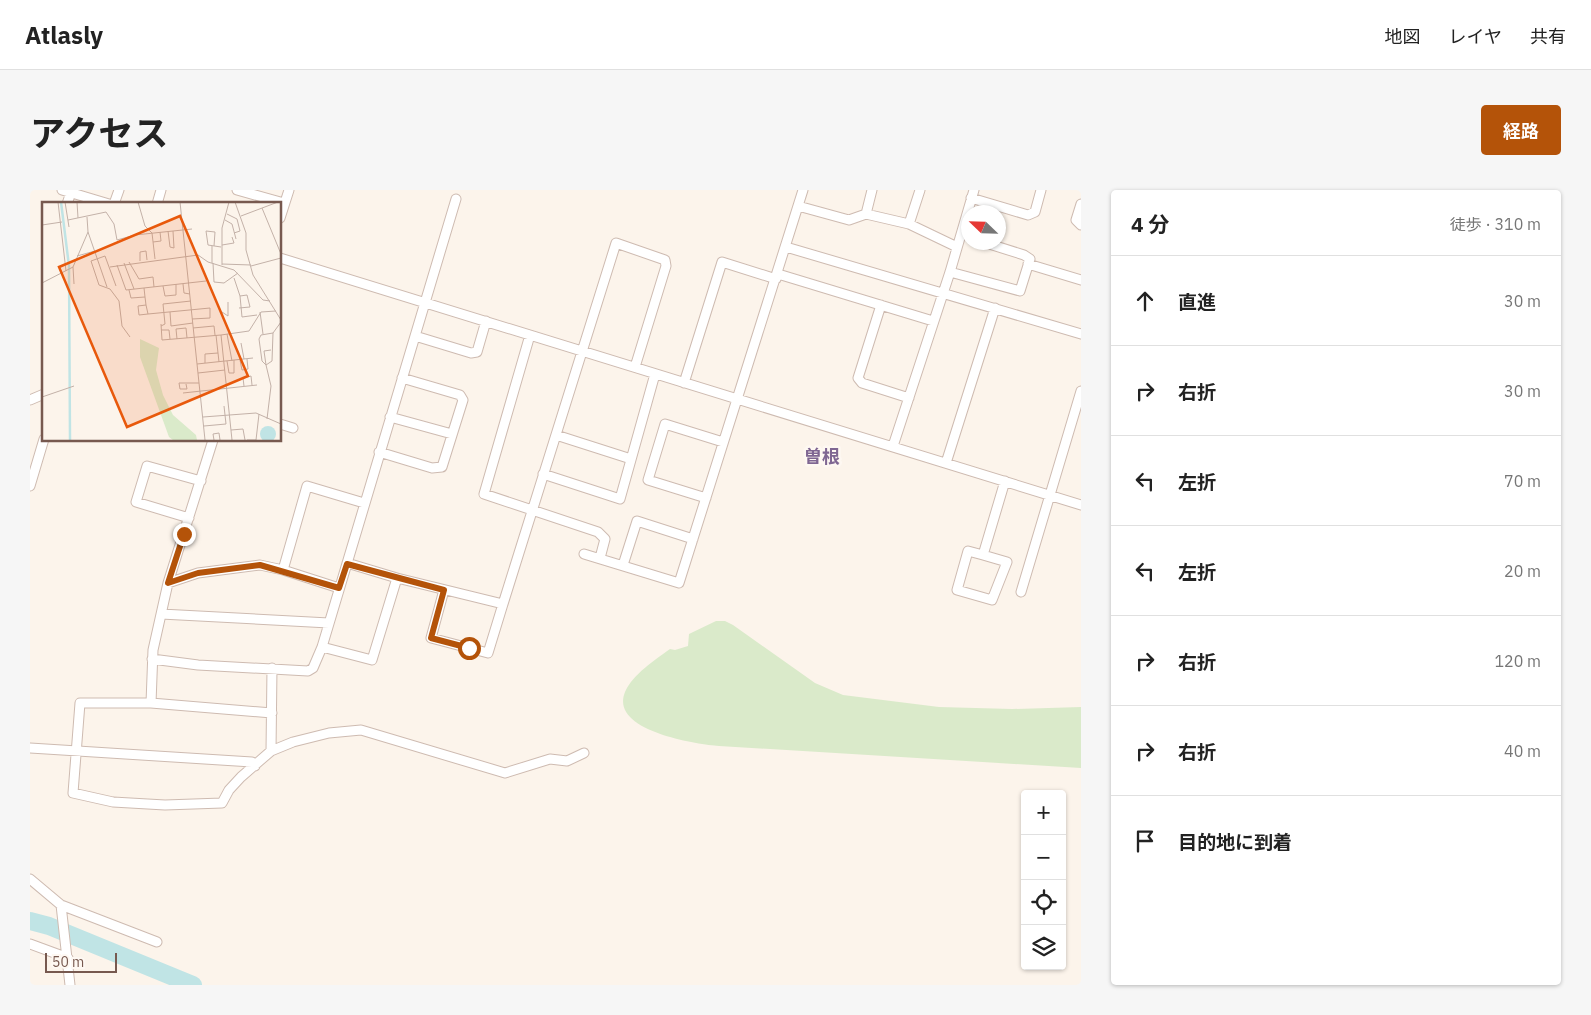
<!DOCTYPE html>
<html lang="ja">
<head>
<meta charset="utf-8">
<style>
	:root { --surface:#fff; --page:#f6f6f6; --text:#222; --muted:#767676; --line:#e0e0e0; --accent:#b45309 }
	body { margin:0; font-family:"IBM Plex Sans","Noto Sans JP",sans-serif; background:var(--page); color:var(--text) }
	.controls { position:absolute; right:15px; bottom:15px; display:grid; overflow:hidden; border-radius:5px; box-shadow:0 1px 4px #0004 }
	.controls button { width:45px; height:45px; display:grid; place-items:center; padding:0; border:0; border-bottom:1px solid var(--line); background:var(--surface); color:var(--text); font:25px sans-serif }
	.compass { position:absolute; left:931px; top:15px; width:45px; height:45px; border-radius:50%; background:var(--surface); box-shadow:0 1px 4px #0004; rotate:293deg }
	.scale { position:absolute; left:15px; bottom:12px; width:72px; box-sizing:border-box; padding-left:5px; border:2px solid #77594f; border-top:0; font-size:14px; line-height:18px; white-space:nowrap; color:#77594f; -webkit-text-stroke:4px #fef8f2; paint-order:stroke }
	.stop { position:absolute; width:15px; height:15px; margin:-11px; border:4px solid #b45309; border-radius:50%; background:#fff }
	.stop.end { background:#b45309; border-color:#fff; box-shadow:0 1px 5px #0008 }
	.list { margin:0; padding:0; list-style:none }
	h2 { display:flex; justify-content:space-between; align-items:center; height:65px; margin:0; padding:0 20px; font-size:21px }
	h2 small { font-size:16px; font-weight:400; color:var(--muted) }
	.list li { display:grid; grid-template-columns:32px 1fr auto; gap:15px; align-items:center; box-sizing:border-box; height:90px; padding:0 20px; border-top:1px solid var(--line) }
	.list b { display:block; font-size:19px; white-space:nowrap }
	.list em { font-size:16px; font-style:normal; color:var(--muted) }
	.icon { flex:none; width:28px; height:28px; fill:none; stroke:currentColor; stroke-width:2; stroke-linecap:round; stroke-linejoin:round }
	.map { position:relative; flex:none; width:1051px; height:795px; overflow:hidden; border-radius:5px }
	header { display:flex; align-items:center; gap:30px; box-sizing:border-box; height:70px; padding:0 25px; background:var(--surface); border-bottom:1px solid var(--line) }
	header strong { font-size:24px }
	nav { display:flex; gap:28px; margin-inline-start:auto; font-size:18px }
	.intro { display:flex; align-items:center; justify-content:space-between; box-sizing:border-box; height:120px; padding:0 30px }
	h1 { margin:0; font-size:35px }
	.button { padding:12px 22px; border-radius:5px; background:var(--accent); color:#fff; font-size:18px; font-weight:700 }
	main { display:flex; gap:30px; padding:0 30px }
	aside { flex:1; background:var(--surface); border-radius:5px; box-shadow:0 1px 4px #0004 }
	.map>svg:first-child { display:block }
	.green { fill:#daeaca }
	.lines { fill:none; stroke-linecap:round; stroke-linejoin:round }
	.river { stroke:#c0e4e5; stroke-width:18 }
	.minor-casing { stroke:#cebbb1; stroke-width:11 }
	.minor { stroke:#fff; stroke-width:9 }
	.route { stroke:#b45309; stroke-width:6 }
	.labels { text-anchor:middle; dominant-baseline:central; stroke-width:5; stroke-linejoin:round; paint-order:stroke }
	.quarter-label { font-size:18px; font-weight:bold; fill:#7f6692; stroke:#fef8f2 }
	.inset-river { fill:none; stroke:#c0e4e5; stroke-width:2.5 }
	.inset-road { fill:none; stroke:#c3b1a8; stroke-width:1 }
	.view { fill:#e8590c; fill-opacity:0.15; stroke:#e8590c; stroke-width:2.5 }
	.inset-edge { fill:none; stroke:#77594f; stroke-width:2.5 }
</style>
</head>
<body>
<header>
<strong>Atlasly</strong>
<nav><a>地図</a><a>レイヤ</a><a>共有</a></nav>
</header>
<div class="intro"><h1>アクセス</h1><a class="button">経路</a></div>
<main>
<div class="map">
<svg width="1051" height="795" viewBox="0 0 1051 795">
	<rect width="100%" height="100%" fill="#fcf4eb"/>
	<path class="green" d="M686 431H695L703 435 785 493 813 505 909 517 982 519 1051 517V578L689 556C666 554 579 541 595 502 603 484 625 470 640 459L645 460 658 456 659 444Z"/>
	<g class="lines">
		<path class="river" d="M0 731 19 736 163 795"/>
		<defs>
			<path id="minor" d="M32 0 79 14
				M207 0 254 13
				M941 8 998 25 1005 22 1011 0
				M37 14 41 2
				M84 14 89 0
				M127 14 131 0
				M1051 14 1046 30 1051 35
				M768 16 819 30 836 24 879 34 927 57
				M836 24 842 0
				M250 28 259 0
				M879 34 890 0
				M756 57 1051 144
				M250 68 1051 315
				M998 74 1051 90
				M920 82 990 101 1000 69 994 65 953 52
				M748 84 903 131
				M851 115 828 188 832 193 879 208
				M500 145 454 304 568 342 575 349 570 368
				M385 146 441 163 447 162 456 131
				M654 193 692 72 746 89
				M0 210 14 204
				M360 227 422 244
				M250 234 263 238
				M526 245 601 269
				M863 256 920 82 944 0
				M349 262 402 278 412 277 433 210 430 205 372 188
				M916 273 965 118
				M513 284 590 309 625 184
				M0 296 14 249
				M676 308 618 290 635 234 693 252
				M159 328 106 312 117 276 171 291
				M554 364 649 393 773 0
				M953 365 977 372 962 410 927 400 938 361 953 365 975 291
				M593 375 607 331 663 349
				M253 380 309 398
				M367 388 473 414 458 463 401 448 414 400
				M138 393 168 383 230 375 253 380 277 296 334 313
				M991 402 1051 201
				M473 414 586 53 635 70 636 76 605 177
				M131 424 299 433
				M292 457 342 470 367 388 317 373
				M122 469 168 475 278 481 283 478 292 457 426 9
				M121 513 123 460 138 393 183 250
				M242 523 121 513H50L43 603 83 612 135 615 192 613 199 600 211 587 241 561 263 552 299 543 331 540 475 583 520 569 537 571 554 563
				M0 558 222 572 225 576
				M241 561 242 478
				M0 689 31 715 127 752
				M31 715 40 795
				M0 754 38 768"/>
		</defs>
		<use href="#minor" class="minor-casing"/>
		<use href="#minor" class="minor"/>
	</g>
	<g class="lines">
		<path class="route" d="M154 344 138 393 168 383 230 375 309 398 317 374 414 400 401 448 439 458"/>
	</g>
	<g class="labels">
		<g class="quarter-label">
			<text x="792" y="266">曽根</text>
		</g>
	</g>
	<g transform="translate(12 12)">
		<rect width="239" height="239" fill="#fcf4eb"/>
		<path d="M98 137 117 146 114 168 121 193 131 213 154 233 155 238H131L127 235 98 155Z" fill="#daeaca"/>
		<path d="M218 232a8 8 0 1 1 16 0a8 8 0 1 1-16 0Z" fill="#c0e4e5"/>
		<path class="inset-river" d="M19 0 27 64 28 238"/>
		<path class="inset-road" d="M16 0 24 69M23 0 27 25M35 0 36 16M96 0 103 24 110 31 113 57M138 0 163 238M193 0 204 31V48L211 73 239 118M220 6 239 52M185 12 195 17 198 29 192 31M199 14 236 0M26 18 64 10 72 22 75 38 93 33 150 27M183 18 190 22 194 37M0 23 20 20M126 29 128 45 132 46 131 29M46 30 65 85M111 40 119 39 118 30M180 43 192 41 190 35M172 44 173 30 164 29 166 43 179 45M35 54 53 49M98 59V50L104 49 105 58M87 60 97 77 111 75 112 85M82 61 92 87M170 61V44M171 61 172 80 182 81 196 71M180 62 209 63M75 63 84 88 164 79M180 63V26L187 0M209 64 239 56M68 65 156 53 166 60 192 68 221 98 228 99M192 76 198 94 200 115 215 113M0 81 31 65M32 82 31 65 46 30 45 15M141 82 142 91 148 92M74 84 63 54 49 59 57 83 68 87 77 99 80 124 88 135M121 84 123 94 134 93V82M87 88 89 96 103 95 102 86M103 95 104 103 106 112 97 113 96 104 104 103M197 106 208 105 205 93 198 94M128 110 129 124 151 121M180 110 186 114V100M218 110 221 132M106 112 168 106V116L150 117M119 122 120 138 179 133 207 129 219 110 234 109M119 124 123 122 121 102 149 99M151 126 172 124 173 133M119 128H127L128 137M185 132 190 159M174 133 177 160M179 133 190 238M135 137 134 127 144 126 145 136M199 141 202 157M198 158 200 168 206 167 205 157M185 159 187 171H192V158M163 161V152L176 151M155 162 211 156M224 163 220 159 217 137 219 133 231 131M224 163 222 149 229 148M156 171 183 168M144 182 145 187H138L137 181H157M202 184 201 176 209 174 210 183M141 191 215 183M0 195 32 184M161 215 214 211 239 222M225 217 229 184 224 163 230 159 231 131 239 120M162 224 184 222 182 204M189 228 201 227 203 238M172 238 171 232 177 231 178 238M205 238H214L217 212"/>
		<path class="view" d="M138 14 206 174 85 225 17 65Z"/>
		<rect width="239" height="239" class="inset-edge"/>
	</g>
</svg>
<div class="controls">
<button>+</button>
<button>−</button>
<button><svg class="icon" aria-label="locate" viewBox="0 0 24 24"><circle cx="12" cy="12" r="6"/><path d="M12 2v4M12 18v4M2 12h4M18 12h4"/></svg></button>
<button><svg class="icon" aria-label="layers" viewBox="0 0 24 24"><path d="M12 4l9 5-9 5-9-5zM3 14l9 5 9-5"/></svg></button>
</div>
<svg class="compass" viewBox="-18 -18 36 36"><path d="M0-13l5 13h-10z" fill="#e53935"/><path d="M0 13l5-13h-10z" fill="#767676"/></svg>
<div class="scale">50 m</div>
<div class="stop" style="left:439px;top:458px"></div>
<div class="stop end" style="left:154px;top:344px"></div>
</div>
<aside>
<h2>4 分<small>徒歩 · 310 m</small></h2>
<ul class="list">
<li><svg class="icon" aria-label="ahead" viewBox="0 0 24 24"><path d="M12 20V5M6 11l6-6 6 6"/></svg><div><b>直進</b></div><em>30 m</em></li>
<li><svg class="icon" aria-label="right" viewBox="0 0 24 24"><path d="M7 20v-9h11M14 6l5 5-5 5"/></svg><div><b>右折</b></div><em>30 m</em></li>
<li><svg class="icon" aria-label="left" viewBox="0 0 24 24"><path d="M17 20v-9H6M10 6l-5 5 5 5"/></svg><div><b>左折</b></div><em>70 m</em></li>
<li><svg class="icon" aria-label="left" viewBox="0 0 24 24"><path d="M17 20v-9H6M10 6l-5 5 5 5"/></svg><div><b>左折</b></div><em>20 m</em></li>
<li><svg class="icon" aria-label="right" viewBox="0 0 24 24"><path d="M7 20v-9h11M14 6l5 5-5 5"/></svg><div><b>右折</b></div><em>120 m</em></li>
<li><svg class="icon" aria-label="right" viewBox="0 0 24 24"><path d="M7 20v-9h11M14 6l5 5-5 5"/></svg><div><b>右折</b></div><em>40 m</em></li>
<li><svg class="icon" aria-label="arrive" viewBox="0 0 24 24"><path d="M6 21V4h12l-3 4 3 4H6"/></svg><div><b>目的地に到着</b></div></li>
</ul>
</aside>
</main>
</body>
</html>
